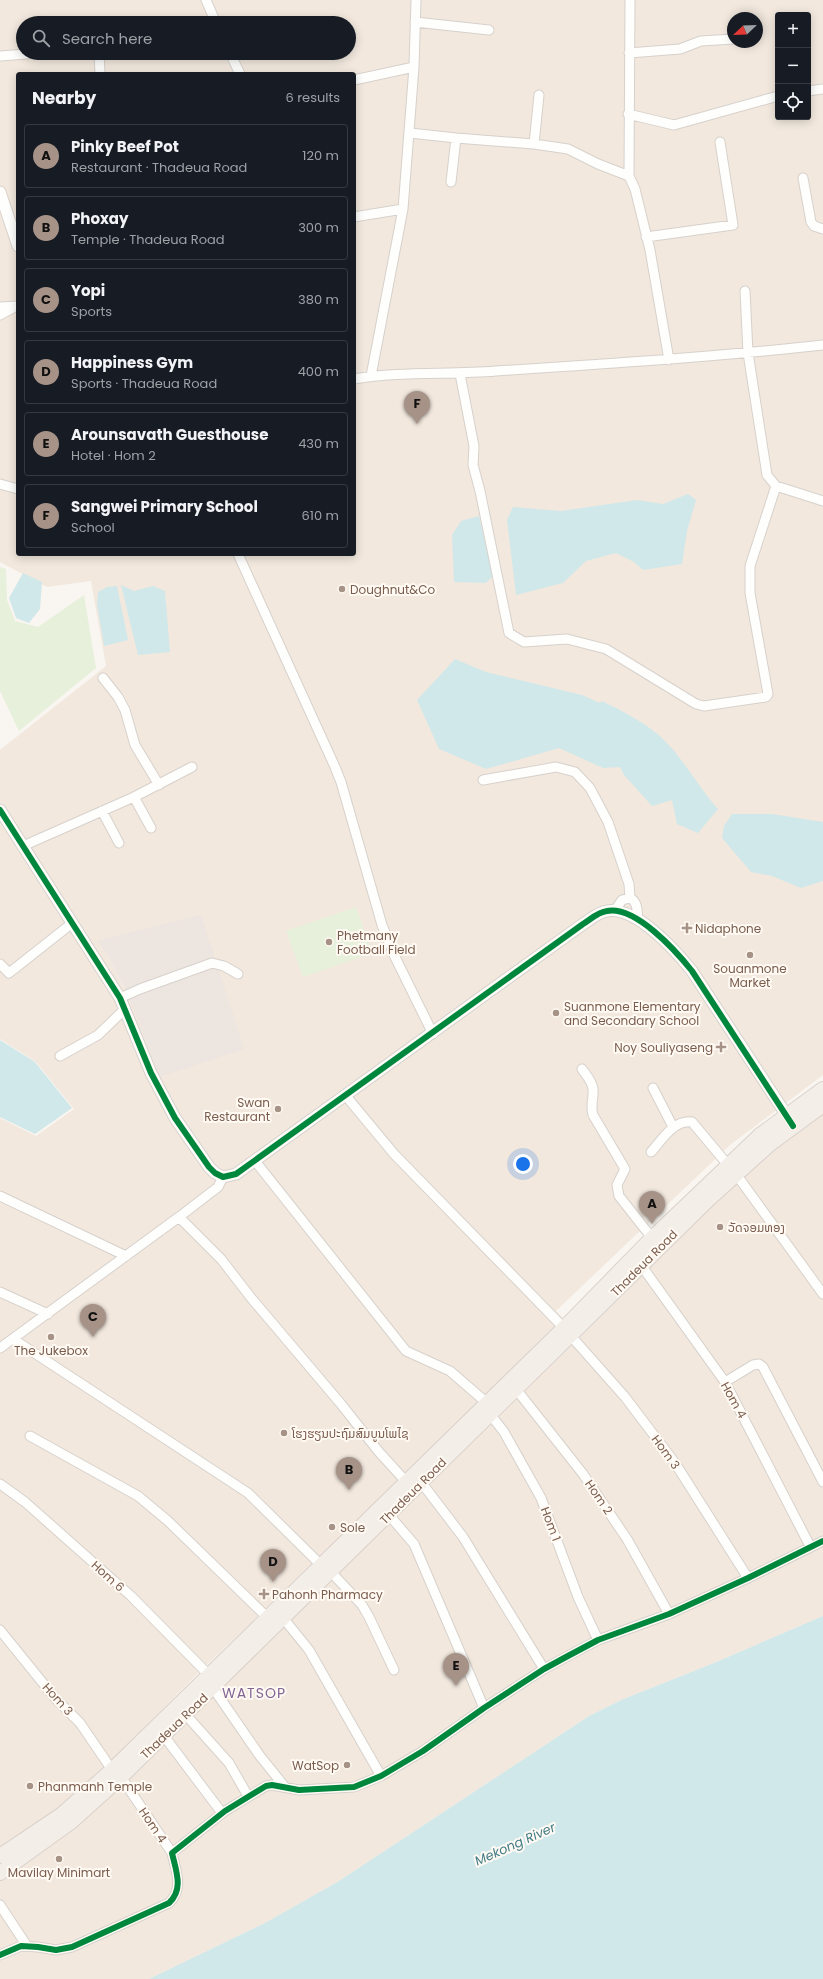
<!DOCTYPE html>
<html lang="en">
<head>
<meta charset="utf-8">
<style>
	:root { --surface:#171b24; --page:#242831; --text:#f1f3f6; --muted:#9ea1a6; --line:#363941; --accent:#a69286 }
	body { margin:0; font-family:Poppins,"Noto Sans Lao",sans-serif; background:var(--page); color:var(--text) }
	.controls { position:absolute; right:12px; top:12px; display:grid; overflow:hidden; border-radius:4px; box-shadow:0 2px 10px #0003 }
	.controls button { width:36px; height:36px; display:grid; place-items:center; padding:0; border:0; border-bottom:1px solid var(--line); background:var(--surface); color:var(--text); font:20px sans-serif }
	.compass { position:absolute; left:727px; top:12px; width:36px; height:36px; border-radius:50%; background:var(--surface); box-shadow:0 2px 10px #0003; rotate:247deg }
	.you { position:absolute; left:523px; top:1164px; width:14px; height:14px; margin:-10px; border:3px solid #fff; border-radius:50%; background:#1a73e8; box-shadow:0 0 0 6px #1a73e833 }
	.badge { display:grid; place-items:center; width:26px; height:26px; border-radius:50%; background:var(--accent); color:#111; font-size:13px; font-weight:700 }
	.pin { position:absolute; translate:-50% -33px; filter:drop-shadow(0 1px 2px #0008) }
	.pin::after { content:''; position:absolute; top:21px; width:14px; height:12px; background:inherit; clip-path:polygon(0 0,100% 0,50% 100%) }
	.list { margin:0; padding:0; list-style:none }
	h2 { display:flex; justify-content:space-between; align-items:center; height:52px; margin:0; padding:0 16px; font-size:17px }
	h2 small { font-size:13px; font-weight:400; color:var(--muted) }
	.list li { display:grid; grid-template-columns:26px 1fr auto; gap:12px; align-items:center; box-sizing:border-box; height:64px; margin:0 8px 8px; padding:0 8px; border:1px solid var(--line); border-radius:4px }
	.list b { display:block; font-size:15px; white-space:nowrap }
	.list p { margin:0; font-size:13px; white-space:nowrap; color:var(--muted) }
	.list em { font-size:13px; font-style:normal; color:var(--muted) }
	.icon { flex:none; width:22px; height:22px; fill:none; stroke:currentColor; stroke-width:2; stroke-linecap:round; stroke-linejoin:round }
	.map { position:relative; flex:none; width:823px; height:1979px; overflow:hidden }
	.search { position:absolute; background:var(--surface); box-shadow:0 2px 10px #0003; left:16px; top:16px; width:340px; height:44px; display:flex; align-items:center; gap:10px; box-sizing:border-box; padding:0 14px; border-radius:22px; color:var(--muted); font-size:15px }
	.panel { position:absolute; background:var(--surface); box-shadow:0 2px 10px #0003; left:16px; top:72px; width:340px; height:484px; border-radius:4px }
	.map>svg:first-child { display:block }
	.residential { fill:#f2e8de; fill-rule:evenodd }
	.industrial { fill:#ede5e0 }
	.green { fill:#e7f0db }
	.water { fill:#d0e8ea }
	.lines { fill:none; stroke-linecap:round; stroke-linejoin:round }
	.minor-casing { stroke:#d7d1cb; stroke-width:11 }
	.tertiary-casing { stroke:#d7d1cb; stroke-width:13 }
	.primary-casing { stroke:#dad1cc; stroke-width:16 }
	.minor { stroke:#fefefd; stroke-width:9 }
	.tertiary { stroke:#fefefd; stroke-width:11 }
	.primary { stroke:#f3eee8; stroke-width:14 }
	.cycleway-casing { stroke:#fffaf3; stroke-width:8 }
	.cycleway { stroke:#00873e; stroke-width:6 }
	.poi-dot { fill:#a69286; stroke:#fffaf3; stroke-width:1.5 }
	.labels { text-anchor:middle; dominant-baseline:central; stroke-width:4; stroke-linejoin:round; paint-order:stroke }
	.poi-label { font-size:12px; fill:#7a5c4d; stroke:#fffaf3; text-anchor:start }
	.street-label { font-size:12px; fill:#7a5c4d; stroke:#fffaf3 }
	.water-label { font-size:13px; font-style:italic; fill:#437c86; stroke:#fffaf3 }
	.quarter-label { font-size:14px; letter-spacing:1px; fill:#846695; stroke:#fffaf3 }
</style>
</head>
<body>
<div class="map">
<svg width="823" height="1979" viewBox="0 0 823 1979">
	<rect width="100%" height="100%" fill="#f9f5f0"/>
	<path class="residential" d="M0 0H823V1075L730 1145 556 1311 563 1318 316 1561 200 1671 107 1765 59 1808 0 1849V1118L36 1136 74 1109 36 1062 0 1039V750L106 666 91 581 47 587 0 562ZM778 15H808V117H778ZM733 18H757V42H733ZM23 23H349V53H23ZM18 74H354V554H18ZM97 941 244 1049 128 995 108 955Z
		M823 1107V1616L714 1663 621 1700 589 1716 339 1881 265 1923 149 1979H0V1874L642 1265Z"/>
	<path class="industrial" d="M201 915 244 1049 160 1077 128 995 108 955 97 941Z"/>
	<path class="green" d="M0 567 6 569 7 600 15 621 38 627 84 595 96 668 19 731 0 691Z
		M356 907 372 953 303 977 286 931Z"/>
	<path class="water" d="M688 494 696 500 687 531 682 564 643 570 634 562 616 553 586 561 563 583 516 595 507 520 513 507 561 511 637 500 663 504Z
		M479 516 493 576 486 583 454 582 452 535 461 521Z
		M23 573 42 582 40 609 29 623 16 618 9 598Z
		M121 585 134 591 153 586 165 591 170 652 138 655Z
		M117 586 128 640 104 646 97 605 98 592 107 587Z
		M455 659 486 672 582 695 600 703 602 701C624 712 647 723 665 741 685 761 699 788 718 809L698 833 677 824 672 800 652 806 624 775 620 767 603 768 559 748 486 769 439 749 417 700Z
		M732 814H772L823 822V881L801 888 772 876 751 872 722 838 724 826Z
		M0 1040 35 1062 72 1108 35 1134 0 1117Z
		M823 1616V1979H149L265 1923 339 1881 589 1716 621 1700 714 1663Z"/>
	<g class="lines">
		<defs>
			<path id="minor" d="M206 0 216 23
				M630 0 629 176 635 189 650 250 669 360
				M415 22 489 30
				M99 53 100 74
				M230 53 240 74
				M629 53 680 49 701 41 733 39
				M0 56 39 53
				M354 80 414 67
				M808 91 823 89
				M628 114 674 125 778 96
				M410 133 456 138 534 144 539 95
				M534 144 568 149 598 164 629 176
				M803 178 811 222 814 226 823 229
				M451 182 456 138
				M354 217 403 209
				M646 237 733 225 720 142
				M0 307 18 306
				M0 315 13 308
				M460 374 474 446 473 465 480 491 509 633 524 642 567 639 606 649 696 704 704 706 766 697 768 694 750 593V566L776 486 767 475 748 353 745 291
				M371 376 403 209 414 67 416 0
				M354 379C400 371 449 375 496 371 605 364 714 357 823 345
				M0 484 18 489
				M776 486 823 501
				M238 554 335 767 341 782 382 925 395 957 433 1034
				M103 678 118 697 125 710 135 745 159 785
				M483 780 556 767 575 772 590 788 608 822 629 884 630 898
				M134 797 151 828
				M102 811 119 843
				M23 846 134 797 192 767
				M615 910 622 900 630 898C638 902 637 911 638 920
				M0 964 9 973 71 924
				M120 998 140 989 212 963 224 966 238 974
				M60 1056 98 1035 125 1009
				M582 1069C586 1075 592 1081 593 1089 594 1098 590 1106 593 1115L625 1169 617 1185 619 1196 652 1238
				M653 1088 673 1127
				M346 1096 395 1155 564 1328
				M651 1152C662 1140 673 1120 692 1122L728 1165
				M255 1161 406 1351 450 1371 487 1403
				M736 1174 823 1294
				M0 1196 126 1256
				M179 1217 221 1259 252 1299 341 1404 379 1452 410 1486
				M641 1265 725 1382 810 1546
				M0 1292 48 1314
				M571 1336 625 1397 675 1463 748 1578
				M13 1339 248 1493 322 1566
				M0 1348 179 1217 218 1187 223 1177
				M725 1382 753 1365 759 1364 763 1367 823 1482
				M516 1389 583 1474 627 1539 669 1614
				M490 1414 504 1432 541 1498 578 1597 598 1640
				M30 1436 138 1496 168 1521 268 1618
				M421 1482 463 1537 544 1669
				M0 1484 25 1502 131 1596 209 1675 213 1688 260 1756 285 1787
				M389 1515 414 1544 484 1708
				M331 1572 362 1605 369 1617 394 1670
				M284 1619 309 1650 381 1776
				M0 1630 55 1698 80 1723 112 1770
				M186 1715 229 1763 248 1796
				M164 1736 222 1813
				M121 1777 172 1853
				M0 1905 27 1946
				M0 1955 21 1946 38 1947 56 1950 72 1947 169 1903C184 1889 176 1871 172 1853L225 1811 266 1786 272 1785 299 1790 354 1787 381 1776 423 1751 484 1708 544 1669 566 1657 598 1640 669 1614 748 1578 823 1541"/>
			<path id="tertiary" d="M0 192 18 246
				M0 810 120 998 151 1073 175 1118 209 1167 215 1173 223 1177 236 1174 583 924C591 919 598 912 607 911 636 906 676 951 692 971L791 1122"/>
			<path id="primary" d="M0 1856 61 1815 112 1770 564 1328 652 1238 760 1135 823 1089
				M0 1873 71 1822 121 1777 709 1199 770 1144 823 1105"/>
		</defs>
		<use href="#minor" class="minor-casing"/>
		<use href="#tertiary" class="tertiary-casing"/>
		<use href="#primary" class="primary-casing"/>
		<use href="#minor" class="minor"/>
		<use href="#tertiary" class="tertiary"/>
		<use href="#primary" class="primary"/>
		<defs>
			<path id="cycleway" d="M0 810 120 998 151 1073 175 1118 209 1167 215 1173 223 1177 236 1174 583 924C591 919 598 912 607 911 636 906 676 951 692 971L793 1126
				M0 1955 21 1946 38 1947 56 1950 72 1947 169 1903C184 1889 176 1871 172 1853L225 1811 266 1786 272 1785 299 1790 354 1787 381 1776 423 1751 484 1708 544 1669 566 1657 598 1640 669 1614 748 1578 823 1541"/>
		</defs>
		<use href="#cycleway" class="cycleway-casing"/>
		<use href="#cycleway" class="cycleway"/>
	</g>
	<g class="poi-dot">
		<circle cx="342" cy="589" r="4"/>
		<path d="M685 922h4v4h4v4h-4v4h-4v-4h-4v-4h4z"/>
		<circle cx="329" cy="942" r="4"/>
		<circle cx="750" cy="955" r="4"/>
		<circle cx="556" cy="1013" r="4"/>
		<path d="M719 1041h4v4h4v4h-4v4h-4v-4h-4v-4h4z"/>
		<circle cx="278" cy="1109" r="4"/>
		<circle cx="720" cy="1227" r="4"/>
		<circle cx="51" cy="1337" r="4"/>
		<circle cx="284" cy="1433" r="4"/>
		<circle cx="332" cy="1527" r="4"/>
		<path d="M262 1588h4v4h4v4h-4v4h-4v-4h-4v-4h4z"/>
		<circle cx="347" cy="1765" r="4"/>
		<circle cx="30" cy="1786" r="4"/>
		<circle cx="59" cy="1859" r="4"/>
	</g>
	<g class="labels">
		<g class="poi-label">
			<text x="350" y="589">Doughnut&amp;Co</text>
			<text x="695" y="928">Nidaphone</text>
			<text x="337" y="935">Phetmany<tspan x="337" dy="14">Football Field</tspan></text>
			<text x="750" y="968" text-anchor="middle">Souanmone<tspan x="750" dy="14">Market</tspan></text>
			<text x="564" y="1006">Suanmone Elementary<tspan x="564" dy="14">and Secondary School</tspan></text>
			<text x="713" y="1047" text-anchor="end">Noy Souliyaseng</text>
			<text x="270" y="1102" text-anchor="end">Swan<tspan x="270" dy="14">Restaurant</tspan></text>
			<text x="728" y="1227">ວັດຈອມທອງ</text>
			<text x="51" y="1350" text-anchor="middle">The Jukebox</text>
			<text x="292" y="1433">ໂຮງຮຽນປະຖົມສົມບູນໂພໄຊ</text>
			<text x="340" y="1527">Sole</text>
			<text x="272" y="1594">Pahonh Pharmacy</text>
			<text x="339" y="1765" text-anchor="end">WatSop</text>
			<text x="38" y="1786">Phanmanh Temple</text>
			<text x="59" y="1872" text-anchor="middle">Mavilay Minimart</text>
		</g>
		<g class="street-label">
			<text transform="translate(644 1263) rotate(-45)">Thadeua Road</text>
			<text transform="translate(734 1400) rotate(61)">Hom 4</text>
			<text transform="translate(666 1452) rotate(54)">Hom 3</text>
			<text transform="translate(413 1491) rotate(-45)">Thadeua Road</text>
			<text transform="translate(599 1497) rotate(56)">Hom 2</text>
			<text transform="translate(551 1524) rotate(69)">Hom 1</text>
			<text transform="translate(108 1576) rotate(42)">Hom 6</text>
			<text transform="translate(58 1699) rotate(48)">Hom 3</text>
			<text transform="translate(174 1726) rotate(-44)">Thadeua Road</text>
			<text transform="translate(153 1825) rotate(56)">Hom 4</text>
		</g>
		<g class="water-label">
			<text transform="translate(515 1844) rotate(-24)">Mekong River</text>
		</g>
		<g class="quarter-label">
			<text x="254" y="1693">WATSOP</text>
		</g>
	</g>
</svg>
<div class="controls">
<button>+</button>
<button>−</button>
<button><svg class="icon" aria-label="locate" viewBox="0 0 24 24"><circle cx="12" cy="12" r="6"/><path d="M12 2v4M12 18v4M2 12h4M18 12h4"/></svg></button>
</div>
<svg class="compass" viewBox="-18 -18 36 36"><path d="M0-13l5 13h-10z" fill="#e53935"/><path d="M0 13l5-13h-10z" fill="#9ea1a6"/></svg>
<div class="you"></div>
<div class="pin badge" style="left:652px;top:1224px">A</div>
<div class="pin badge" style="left:349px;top:1490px">B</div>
<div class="pin badge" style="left:93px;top:1337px">C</div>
<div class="pin badge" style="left:273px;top:1582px">D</div>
<div class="pin badge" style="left:456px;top:1686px">E</div>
<div class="pin badge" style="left:417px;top:424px">F</div>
<div class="search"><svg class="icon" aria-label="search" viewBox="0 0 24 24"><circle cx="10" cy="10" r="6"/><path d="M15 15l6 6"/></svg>Search here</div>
<section class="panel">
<h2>Nearby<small>6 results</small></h2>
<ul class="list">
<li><span class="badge">A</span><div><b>Pinky Beef Pot</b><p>Restaurant · Thadeua Road</p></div><em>120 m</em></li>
<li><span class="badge">B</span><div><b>Phoxay</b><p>Temple · Thadeua Road</p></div><em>300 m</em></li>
<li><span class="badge">C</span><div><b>Yopi</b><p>Sports</p></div><em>380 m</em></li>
<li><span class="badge">D</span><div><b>Happiness Gym</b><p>Sports · Thadeua Road</p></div><em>400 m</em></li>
<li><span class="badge">E</span><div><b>Arounsavath Guesthouse</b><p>Hotel · Hom 2</p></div><em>430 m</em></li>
<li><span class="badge">F</span><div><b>Sangwei Primary School</b><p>School</p></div><em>610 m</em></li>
</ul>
</section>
</div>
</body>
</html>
